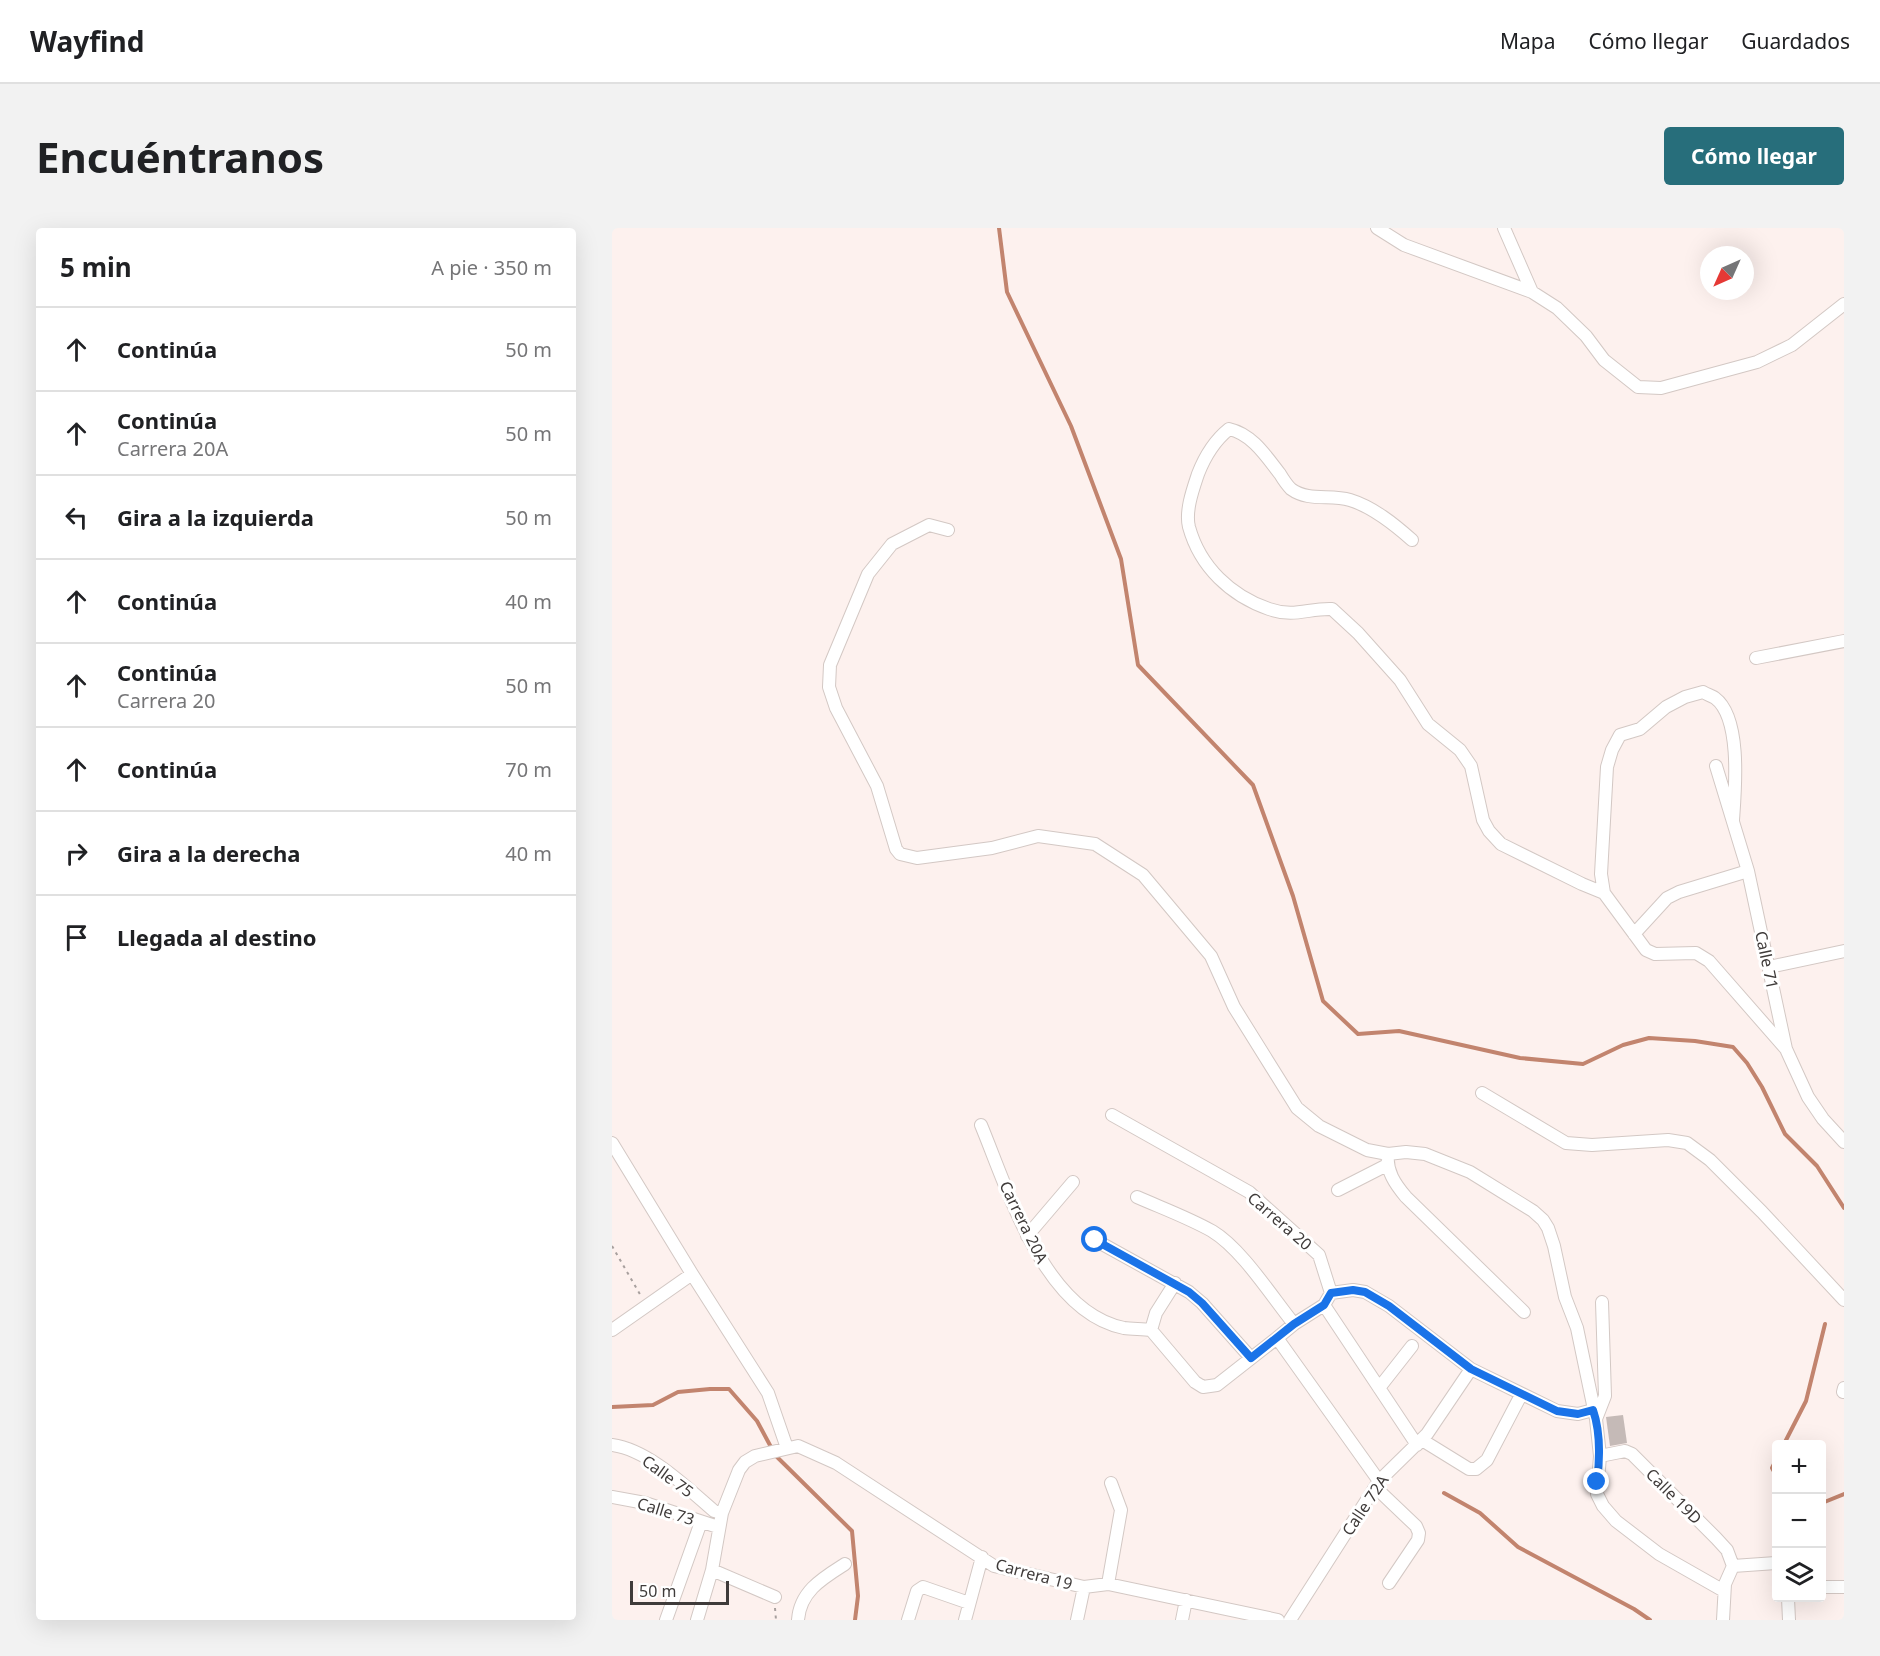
<!DOCTYPE html>
<html lang="es">
<head>
<meta charset="utf-8">
<style>
	:root { --surface:#fff; --page:#f2f2f2; --text:#202124; --muted:#757577; --line:#e0e0e0; --accent:#276e7b }
	body { margin:0; font-family:"Noto Sans",sans-serif; background:var(--page); color:var(--text) }
	.controls { position:absolute; right:18px; bottom:18px; display:grid; overflow:hidden; border-radius:6px; box-shadow:0 6px 24px #0002 }
	.controls button { width:54px; height:54px; display:grid; place-items:center; padding:0; border:0; border-bottom:2px solid var(--line); background:var(--surface); color:var(--text); font:30px sans-serif }
	.compass { position:absolute; left:1088px; top:18px; width:54px; height:54px; border-radius:50%; background:var(--surface); box-shadow:0 6px 24px #0002; rotate:225deg }
	.scale { position:absolute; left:18px; bottom:15px; width:99px; box-sizing:border-box; padding-left:6px; border:3px solid #3f3b3a; border-top:0; font-size:16px; line-height:21px; white-space:nowrap; color:#3f3b3a; -webkit-text-stroke:4px #fff; paint-order:stroke }
	.stop { position:absolute; width:18px; height:18px; margin:-14px; border:4px solid #1a73e8; border-radius:50%; background:#fff }
	.stop.end { background:#1a73e8; border-color:#fff; box-shadow:0 2px 6px #0008 }
	.list { margin:0; padding:0; list-style:none }
	h2 { display:flex; justify-content:space-between; align-items:center; height:78px; margin:0; padding:0 24px; font-size:26px }
	h2 small { font-size:20px; font-weight:400; color:var(--muted) }
	.list li { display:grid; grid-template-columns:39px 1fr auto; gap:18px; align-items:center; box-sizing:border-box; height:84px; padding:0 24px; border-top:2px solid var(--line) }
	.list b { display:block; font-size:22px; white-space:nowrap }
	.list p { margin:0; font-size:20px; white-space:nowrap; color:var(--muted) }
	.list em { font-size:20px; font-style:normal; color:var(--muted) }
	.icon { flex:none; width:33px; height:33px; fill:none; stroke:currentColor; stroke-width:2; stroke-linecap:round; stroke-linejoin:round }
	.map { position:relative; flex:none; width:1232px; height:1392px; overflow:hidden; border-radius:6px }
	header { display:flex; align-items:center; gap:36px; box-sizing:border-box; height:84px; padding:0 30px; background:var(--surface); border-bottom:2px solid var(--line) }
	header strong { font-size:28px }
	nav { display:flex; gap:33px; margin-inline-start:auto; font-size:21px }
	.intro { display:flex; align-items:center; justify-content:space-between; box-sizing:border-box; height:144px; padding:0 36px }
	h1 { margin:0; font-size:42px }
	.button { padding:15px 27px; border-radius:6px; background:var(--accent); color:#fff; font-size:21px; font-weight:700 }
	main { display:flex; gap:36px; padding:0 36px }
	aside { flex:1; background:var(--surface); border-radius:6px; box-shadow:0 6px 24px #0002 }
	.map>svg:first-child { display:block }
	.lines { fill:none; stroke-linecap:round; stroke-linejoin:round }
	.stream { stroke:#c2846e; stroke-width:4 }
	.building { fill:#c5bab7 }
	.minor-casing { stroke:#d3c8c4; stroke-width:14 }
	.path { stroke:#a8a09e; stroke-width:2; stroke-dasharray:3 4.5; stroke-linecap:butt }
	.minor { stroke:#fff; stroke-width:12 }
	.route { stroke:#1a73e8; stroke-width:8 }
	.labels { text-anchor:middle; dominant-baseline:central; stroke-width:6; stroke-linejoin:round; paint-order:stroke }
	.street-label { font-size:16px; fill:#3f3b3a; stroke:#fff }
</style>
</head>
<body>
<header>
<strong>Wayfind</strong>
<nav><a>Mapa</a><a>Cómo llegar</a><a>Guardados</a></nav>
</header>
<div class="intro"><h1>Encuéntranos</h1><a class="button">Cómo llegar</a></div>
<main>
<aside>
<h2>5 min<small>A pie · 350 m</small></h2>
<ul class="list">
<li><svg class="icon" aria-label="ahead" viewBox="0 0 24 24"><path d="M12 20V5M6 11l6-6 6 6"/></svg><div><b>Continúa</b></div><em>50 m</em></li>
<li><svg class="icon" aria-label="ahead" viewBox="0 0 24 24"><path d="M12 20V5M6 11l6-6 6 6"/></svg><div><b>Continúa</b><p>Carrera 20A</p></div><em>50 m</em></li>
<li><svg class="icon" aria-label="left" viewBox="0 0 24 24"><path d="M17 20v-9H6M10 6l-5 5 5 5"/></svg><div><b>Gira a la izquierda</b></div><em>50 m</em></li>
<li><svg class="icon" aria-label="ahead" viewBox="0 0 24 24"><path d="M12 20V5M6 11l6-6 6 6"/></svg><div><b>Continúa</b></div><em>40 m</em></li>
<li><svg class="icon" aria-label="ahead" viewBox="0 0 24 24"><path d="M12 20V5M6 11l6-6 6 6"/></svg><div><b>Continúa</b><p>Carrera 20</p></div><em>50 m</em></li>
<li><svg class="icon" aria-label="ahead" viewBox="0 0 24 24"><path d="M12 20V5M6 11l6-6 6 6"/></svg><div><b>Continúa</b></div><em>70 m</em></li>
<li><svg class="icon" aria-label="right" viewBox="0 0 24 24"><path d="M7 20v-9h11M14 6l5 5-5 5"/></svg><div><b>Gira a la derecha</b></div><em>40 m</em></li>
<li><svg class="icon" aria-label="arrive" viewBox="0 0 24 24"><path d="M6 21V4h12l-3 4 3 4H6"/></svg><div><b>Llegada al destino</b></div></li>
</ul>
</aside>
<div class="map">
<svg width="1232" height="1392" viewBox="0 0 1232 1392">
	<rect width="100%" height="100%" fill="#fdf1ee"/>
	<g class="lines">
		<path class="stream" d="M387 0 395 64 459 198 509 331 526 437 641 557 681 668 711 773 746 806 787 803 908 830 971 836 1011 817 1037 810 1083 813 1121 819 1135 835 1150 859 1173 906 1205 938 1232 980
			M0 1179 41 1177 66 1164 98 1161H117L145 1193 160 1221
			M1172 1216 1194 1173 1213 1096
			M163 1227 240 1303 246 1368 243 1392
			M1164 1232 1160 1240 1164 1247
			M832 1265 868 1285 906 1319 1022 1381 1038 1392
			M1210 1275 1232 1266"/>
	</g>
	<path class="building" d="M1011 1187 1015 1215 998 1218 994 1189Z"/>
	<g class="lines">
		<defs>
			<path id="minor" d="M765 0 792 17 920 64 945 80 974 108 992 132 1026 159 1049 160 1145 134 1180 117 1232 76
				M892 0 920 64
				M336 302 317 297 280 316 256 346 218 437 217 459 224 480 265 558 284 621 288 626 305 630 380 620 426 608 483 616 531 647 599 728 622 779 685 880 707 898 755 922 776 926 794 924 813 926 858 944 921 983 931 992 936 1000 942 1018 953 1069 965 1100 984 1191 988 1228 985 1266 991 1278 1004 1293 1047 1326 1112 1363
				M800 312C782 296 761 279 738 272 718 266 697 274 679 261 675 257 671 251 668 246 654 228 640 206 617 201 602 213 593 228 586 246 581 261 573 283 577 299 588 339 619 368 657 381 683 390 696 380 720 381L746 405 788 452 816 496 848 522 859 538 871 592 877 603 889 616 970 656 992 665
				M1144 430 1232 413
				M1104 538 1136 643 1174 821 1196 869 1211 891 1232 914
				M1121 592C1123 563 1130 490 1103 470 1100 468 1094 466 1091 464L1073 469 1054 479 1028 501 1008 507 1000 522 995 539 989 646 992 665 1034 722 1043 726 1084 725 1097 733 1174 821
				M1022 706 1055 670 1067 664 1136 643
				M1157 739 1232 723
				M870 865 954 915 980 917 1056 912 1075 915 1098 932 1150 984 1232 1072
				M500 887 637 964 707 1027 719 1065 712 1077 805 1217
				M369 897C396 962 432 1084 512 1100 520 1101 530 1101 539 1102
				M0 915 80 1046 156 1165 175 1220
				M776 926C774 943 783 956 794 969L912 1084
				M726 962 775 937
				M525 969C550 980 577 990 600 1003 630 1021 660 1069 682 1096
				M415 1008 461 954
				M483 1012 577 1064 590 1075 639 1130
				M719 1065 741 1062 753 1064 777 1078 859 1141 945 1183 966 1186 981 1182
				M712 1077 682 1096 665 1110 767 1253
				M0 1102 80 1046
				M539 1102 583 1154 591 1159 605 1157 665 1110
				M539 1102 544 1085 563 1055
				M767 1160 800 1118
				M1231 1164 1232 1160
				M984 1191 993 1168 990 1074
				M810 1212 857 1241H864L875 1232 909 1167
				M0 1217C37 1222 74 1259 102 1283L110 1285
				M988 1228 1013 1223 1020 1226 1104 1310 1115 1322 1121 1338
				M763 1259 804 1298 807 1305 806 1312 777 1355
				M0 1269 33 1275 106 1299
				M1121 1338 1164 1335
				M100 1342 163 1369
				M496 1356 509 1282 499 1255
				M1210 1359H1232
				M1176 1370 1177 1392
				M54 1392 89 1294
				M85 1392 100 1342 110 1285 127 1242 133 1234 143 1228 186 1218 224 1235 382 1338 472 1359 496 1356 666 1392
				M186 1392C188 1363 211 1350 233 1336
				M296 1392 305 1363 311 1359 357 1375
				M353 1392 370 1329
				M465 1392 472 1359
				M570 1392 574 1372
				M678 1392 767 1253 815 1206 859 1141
				M1111 1392 1113 1356 1121 1338"/>
		</defs>
		<use href="#minor" class="minor-casing"/>
		<path class="path" d="M0 1018 29 1068
			M163 1380 164 1392"/>
		<use href="#minor" class="minor"/>
	</g>
	<g class="lines">
		<path class="route" d="M483 1012 577 1064 590 1075 639 1130 682 1096 712 1077 719 1065 741 1062 753 1064 777 1078 859 1141 945 1183 966 1186 981 1182C989 1205 988 1230 985 1254"/>
	</g>
	<g class="labels">
		<g class="street-label">
			<text transform="translate(1155 732) rotate(78)">Calle 71</text>
			<text transform="translate(668 993) rotate(41)">Carrera 20</text>
			<text transform="translate(412 994) rotate(64)">Carrera 20A</text>
			<text transform="translate(56 1248) rotate(36)">Calle 75</text>
			<text transform="translate(1062 1268) rotate(45)">Calle 19D</text>
			<text transform="translate(753 1277) rotate(-56)">Calle 72A</text>
			<text transform="translate(54 1283) rotate(17)">Calle 73</text>
			<text transform="translate(422 1346) rotate(15)">Carrera 19</text>
		</g>
	</g>
</svg>
<div class="controls">
<button>+</button>
<button>−</button>
<button><svg class="icon" aria-label="layers" viewBox="0 0 24 24"><path d="M12 4l9 5-9 5-9-5zM3 14l9 5 9-5"/></svg></button>
</div>
<svg class="compass" viewBox="-18 -18 36 36"><path d="M0-13l5 13h-10z" fill="#e53935"/><path d="M0 13l5-13h-10z" fill="#757577"/></svg>
<div class="scale">50 m</div>
<div class="stop" style="left:483px;top:1012px"></div>
<div class="stop end" style="left:985px;top:1254px"></div>
</div>
</main>
</body>
</html>
